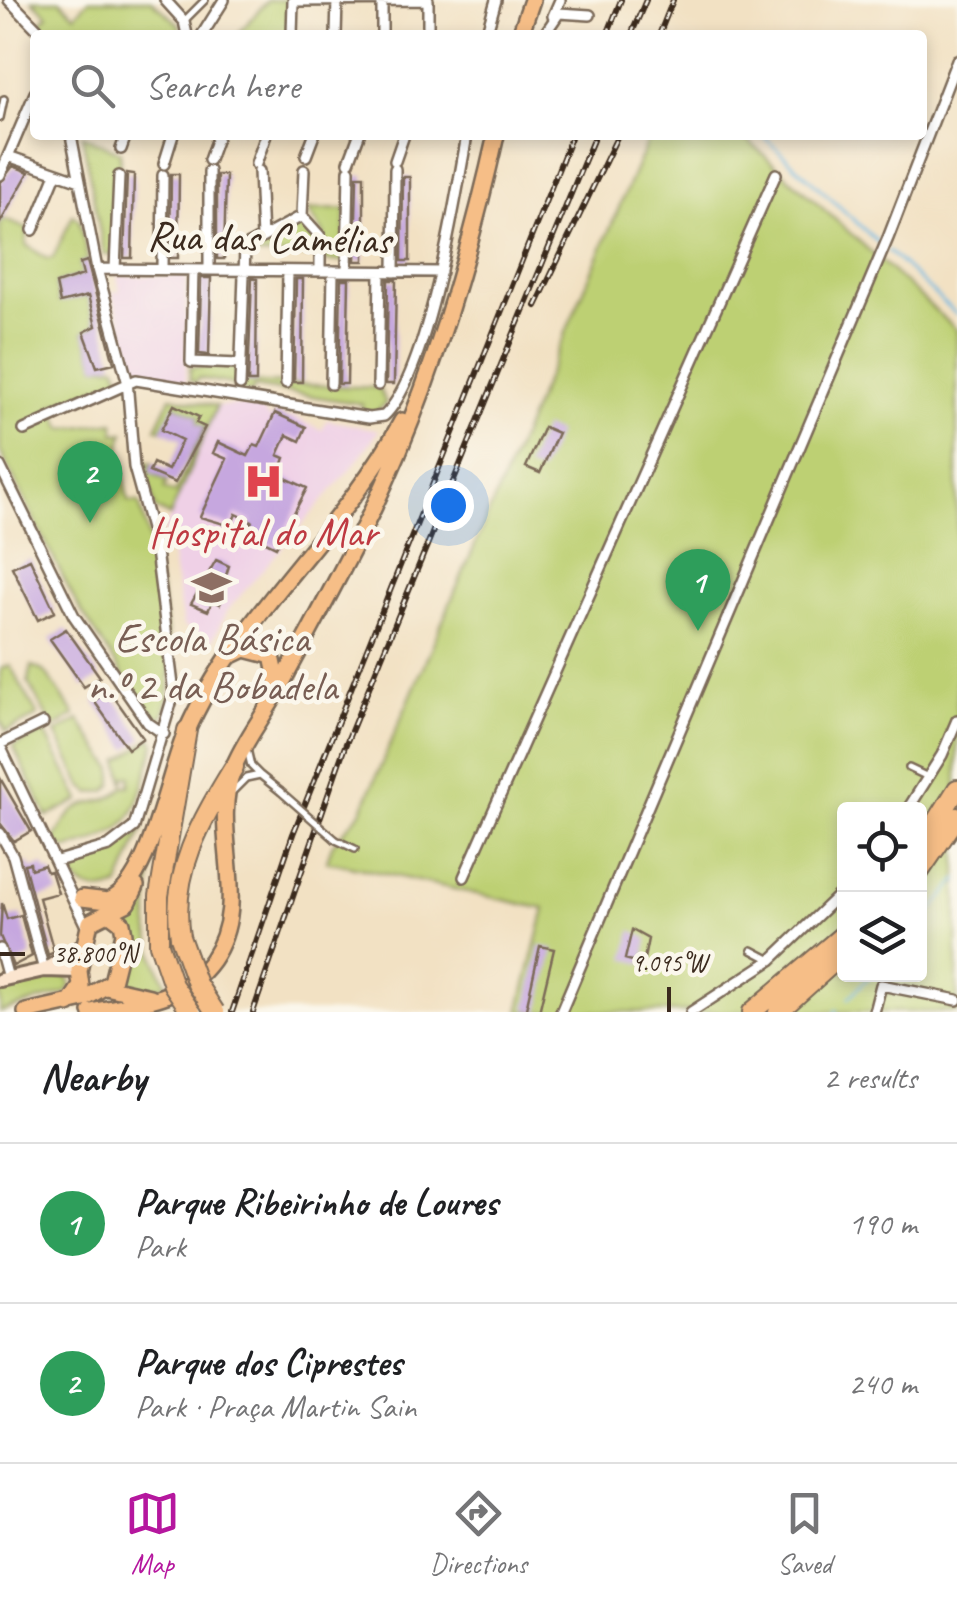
<!DOCTYPE html>
<html lang="en">
<head>
<meta charset="utf-8">
<style>
	:root { --surface:#fff; --page:#f6f6f6; --text:#202124; --muted:#757577; --line:#e0e0e0; --accent:#b5179e }
	body { margin:0; font-family:Caveat,sans-serif; background:var(--page); color:var(--text) }
	.controls { position:absolute; right:30px; bottom:30px; display:grid; overflow:hidden; border-radius:10px; box-shadow:0 5px 15px #0003 }
	.controls button { width:90px; height:90px; display:grid; place-items:center; padding:0; border:0; border-bottom:2px solid var(--line); background:var(--surface); color:var(--text); font:50px sans-serif }
	.you { position:absolute; left:448px; top:505px; width:35px; height:35px; margin:-25px; border:8px solid #fff; border-radius:50%; background:#1a73e8; box-shadow:0 0 0 15px #1a73e833 }
	.badge { display:grid; place-items:center; width:65px; height:65px; border-radius:50%; background:var(--accent); color:#fff; font-size:32px; font-weight:700 }
	.pin { position:absolute; translate:-50% -82px; filter:drop-shadow(0 2px 5px #0008) }
	.pin::after { content:''; position:absolute; top:52px; width:35px; height:30px; background:inherit; clip-path:polygon(0 0,100% 0,50% 100%) }
	.list { margin:0; padding:0; list-style:none }
	h2 { display:flex; justify-content:space-between; align-items:center; height:130px; margin:0; padding:0 40px; font-size:42px }
	h2 small { font-size:32px; font-weight:400; color:var(--muted) }
	.list li { display:grid; grid-template-columns:65px 1fr auto; gap:30px; align-items:center; box-sizing:border-box; height:160px; padding:0 40px; border-top:2px solid var(--line) }
	.list b { display:block; font-size:38px; white-space:nowrap }
	.list p { margin:0; font-size:32px; white-space:nowrap; color:var(--muted) }
	.list em { font-size:32px; font-style:normal; color:var(--muted) }
	.icon { flex:none; width:55px; height:55px; fill:none; stroke:currentColor; stroke-width:2; stroke-linecap:round; stroke-linejoin:round }
	.map { position:relative; flex:none; width:957px; height:1012px; overflow:hidden }
	.search { position:absolute; background:var(--surface); box-shadow:0 5px 15px #0003; left:30px; right:30px; top:30px; height:110px; display:flex; align-items:center; gap:25px; box-sizing:border-box; padding:0 35px; border-radius:10px; color:var(--muted); font-size:38px }
	.sheet { height:450px; background:var(--surface) }
	nav { display:flex; justify-content:space-around; align-items:center; box-sizing:border-box; height:140px; border-top:2px solid var(--line); background:var(--surface); font-size:28px; color:var(--muted) }
	nav a { display:grid; justify-items:center; gap:5px }
	nav .on { color:var(--accent) }
	.map>svg:first-child { display:block }
	.built { fill:#efd0e6 }
	.green { fill:#bdd073; stroke:#7c7d48; stroke-width:2.5; fill-rule:evenodd }
	.lines { fill:none; stroke-linecap:round; stroke-linejoin:round }
	.stream { stroke:#68b7e2; stroke-width:2.5 }
	.building { fill:#c6a7df }
	.lane-casing { stroke:#7b6a58; stroke-width:10 }
	.street-casing { stroke:#7b6a58; stroke-width:14 }
	.secondary-casing { stroke:#7b6a58; stroke-width:18 }
	.primary-casing { stroke:#7b6a58; stroke-width:20 }
	.highway-casing { stroke:#7b6a58; stroke-width:22 }
	.lane { stroke:#fff; stroke-width:5 }
	.street { stroke:#fff; stroke-width:9 }
	.secondary { stroke:#fbe5cf; stroke-width:12 }
	.primary { stroke:#f6be87; stroke-width:15 }
	.highway { stroke:#f6be87; stroke-width:18 }
	.rail-casing { stroke:#3b2a1e; stroke-width:6 }
	.rail { stroke:#fbf7ec; stroke-width:2.5; stroke-dasharray:8; stroke-linecap:butt }
	.lane-bridge-casing { stroke:#7b6a58; stroke-width:10; stroke-linecap:butt }
	.highway-bridge-casing { stroke:#7b6a58; stroke-width:22; stroke-linecap:butt }
	.lane-bridge { stroke:#fff; stroke-width:5 }
	.highway-bridge { stroke:#f6be87; stroke-width:18 }
	.ticks { fill:none; stroke:#3b2a1e; stroke-width:4 }
	.labels { text-anchor:middle; dominant-baseline:central; stroke-width:9; stroke-linejoin:round; paint-order:stroke }
	.street-label { font-size:42px; fill:#3b2a1e; stroke:#fbf7ec }
	.health-label { font-size:42px; fill:#be3a42; stroke:#fbf7ec }
	.education-label { font-size:42px; fill:#785e54; stroke:#fbf7ec }
	.ticks-label { font-size:25px; text-anchor:middle; fill:#3b2a1e; stroke:#fbf7ec; stroke-width:9; stroke-linejoin:round; paint-order:stroke }
</style>
</head>
<body>
<div class="map">
<svg width="957" height="1012" viewBox="0 0 957 1012">
	<rect width="100%" height="100%" fill="#fbf7ec"/>
	<filter id="ink" filterUnits="userSpaceOnUse"><feTurbulence type="fractalNoise" baseFrequency=".01" numOctaves="2"/><feDisplacementMap in="SourceGraphic" scale="20" xChannelSelector="R" yChannelSelector="G"/><feConvolveMatrix kernelMatrix="1 2 1 2 8 2 1 2 1" color-interpolation-filters="sRGB"/></filter>
	<filter id="wash" filterUnits="userSpaceOnUse"><feTurbulence type="fractalNoise" baseFrequency=".0048" numOctaves="4" result="noise"/><feDisplacementMap in="SourceGraphic" scale="40" xChannelSelector="R" yChannelSelector="G"/><feGaussianBlur stdDeviation="2.25" result="paint"/><feColorMatrix in="noise" values="0 0 0 0 0 0 0 0 0 0 0 0 0 0 0 0 0 1.4 0 .05"/><feComposite in="paint" operator="in"/></filter>
	<g filter="url(#wash)">
		<rect width="100%" height="100%" fill="#f2e1c3"/>
		<path class="built" d="M117 276H186V383L135 366 112 292 120 291Z
			M238 405 260 409 271 420 275 413 289 419 291 416 322 430 327 420 379 430 354 465 226 612 212 642 183 626 170 545 164 532 217 406Z"/>
		<path class="green" d="M32 0H60L75 15 89 0H151L179 24 182 35H50L40 22 48 15Z
			M268 0H290L289 35H237Z
			M82 135 120 152 116 255 104 254Z
			M650 135H742L957 330V1012H519L545 909 327 861 332 845 362 810ZM844 809H920V974H844Z
			M346 209 344 261H325L324 234 308 210Z
			M73 215 79 220 88 261 80 263 83 275 56 284 59 302 88 296 96 326 84 332 97 366H117L120 379 52 406 63 429 114 422 115 434 124 433 120 448 128 502H139C154 557 182 661 164 715L158 718 134 692 76 603 0 451V218L28 229 26 245 48 259 53 258Z
			M302 218 318 236V256L244 255 246 249Z
			M190 367 241 368 242 382 379 388 386 403 374 414 362 412V404L254 387 252 393 235 390 232 384 198 378 196 383 190 380Z
			M171 397 217 406 170 516 155 509 144 462 153 463 150 472 167 482 164 489 175 493 205 427 196 423 199 417 175 405 161 430 156 428Z
			M10 665 38 716 6 731 0 719V669Z
			M32 666 45 672 75 715 53 728 28 682Z
			M79 720 113 769V785L106 791 91 793 82 786 56 733Z
			M45 732 80 800 47 816 13 746Z
			M152 738 155 744C135 812 141 830 67 849L56 845 55 838C61 830 66 817 74 811 91 797 108 807 124 786H130L131 776H126L124 782 119 761Z
			M144 826 119 886C101 894 84 892 72 875L73 862C102 854 124 849 144 826Z
			M158 829C151 887 137 932 167 985L146 989 121 982 131 907 136 906Z
			M55 974 67 977 71 984 66 993 0 1012V991Z"/>
		<g class="lines">
			<path class="stream" d="M762 135 882 246
				M888 251 957 315
				M920 926 957 880
				M849 998 872 974
				M835 1012 837 1010"/>
		</g>
		<g id="blocks">
			<path class="building" d="M13 166 29 172 0 223V183Z
				M127 173 134 174 132 258H124Z
				M171 174H179L178 258H170Z
				M217 175H226L224 259H217Z
				M357 176H364V261H355Z
				M403 177H410V261H402Z
				M87 261 114 363 97 367 84 332 96 326 88 296 60 303 56 284 83 275 80 263Z
				M201 278H211L209 355 199 354Z
				M252 278 257 279 256 382H248Z
				M296 279H303L302 382H294Z
				M341 279H349L347 384H339Z
				M388 280H396L394 384H386Z
				M174 405 199 417 196 423 205 427 175 483 149 472 153 463 168 470 182 440 161 430Z
				M275 413 306 427 300 441 287 435 278 455 285 458 279 475 307 488 276 547 247 533 252 521 236 514 231 526 200 517 227 459 213 453 218 442 248 456 254 445 259 447Z
				M544 427 558 433 540 473 526 467Z
				M30 559 55 612 38 620 12 567Z
				M216 560 229 566 221 591 225 593 220 604 213 600 208 611 191 604Z
				M66 629 100 677 84 687 50 639Z
				M109 690 143 738 128 749 94 701Z
				M0 778 31 831 14 841 0 823Z
				M30 863 31 869 44 865 47 872 51 871 58 893 39 898 54 952 48 955 24 864Z
				M2 903 7 919 21 915 32 956 13 966 0 936Z
				M632 930 648 939 643 964 625 959Z
				M540 946 554 949 539 1012 526 1009Z"/>
		</g>
	</g>
	<g filter="url(#ink)">
		<use href="#blocks" fill-opacity="0" stroke="#7b6a58" stroke-width="2.5"/>
		<g class="lines">
			<defs>
				<path id="lane" d="M184 21 205 0
					M0 118 4 99
					M909 768 928 777
					M260 775 280 791
					M233 791 246 778 260 775 251 766 247 749
					M336 840 355 849
					M752 950 771 960"/>
				<path id="street" d="M9 0 43 35
					M165 0 184 21 187 35
					M428 0V35
					M293 1 428 0
					M382 1V35
					M553 16 560 0
					M202 35 224 0
					M292 35 293 1
					M336 35 337 1
					M486 35 496 0
					M544 35 559 13 590 15
					M121 149 126 135
					M8 156 80 181
					M306 156 314 135
					M209 160 218 135
					M395 161 404 135
					M349 162 359 135
					M164 164 173 135
					M256 164 266 135
					M209 171V270
					M259 171 262 238
					M0 175 35 93
					M302 216 304 170
					M33 230 56 174
					M97 269 441 272
					M115 269 119 176
					M162 269 163 175
					M193 270 191 362 239 364
					M347 271 349 170
					M394 272 395 169
					M286 383 288 271
					M331 384 333 271
					M240 385 245 247 302 216 320 236V271
					M378 385 380 272
					M24 430 136 380 369 418 384 416C428 375 456 197 467 135
					M0 466 74 616 148 723 164 734
					M0 744 43 723
					M0 746 87 928
					M908 809 942 755 957 720
					M0 833 13 856 44 970
					M57 861 109 846 134 827 174 693 155 543 134 467 127 380 97 269 71 135
					M464 877 776 174
					M0 949 8 978
					M561 1012 888 238 957 60
					M691 1012 771 960 844 890
					M874 1012 881 985 957 1000"/>
				<path id="secondary" d="M46 969 86 943
					M0 980 44 970 79 971"/>
				<path id="primary" d="M520 35 532 0
					M228 657 245 649 272 656 278 684
					M82 898 108 901C150 886 168 773 186 733 237 615 342 533 402 421
					M106 987 150 997
					M69 1004 81 986 79 971 90 922 128 903 136 886
					M26 1012 84 999 112 982 124 934 122 923 110 914
					M91 1012C137 1003 183 1001 212 960 253 900 209 834 233 769 243 742 264 716 278 690 309 632 341 574 370 515 428 395 467 265 496 135"/>
				<path id="highway" d="M920 848 957 789
					M920 871 957 817
					M180 937C170 873 201 821 234 767
					M159 944V896L187 730
					M752 1012 844 934
					M778 1012 844 953"/>
			</defs>
			<use href="#lane" class="lane-casing"/>
			<use href="#street" class="street-casing"/>
			<use href="#secondary" class="secondary-casing"/>
			<use href="#primary" class="primary-casing"/>
			<use href="#highway" class="highway-casing"/>
			<use href="#lane" class="lane"/>
			<use href="#street" class="street"/>
			<use href="#secondary" class="secondary"/>
			<use href="#primary" class="primary"/>
			<use href="#highway" class="highway"/>
			<defs>
				<path id="rail" d="M607 35 621 0
					M631 35 646 0
					M659 35 673 0
					M536 306 618 135
					M232 1012 293 834 572 135
					M253 1012 345 746 595 135"/>
			</defs>
			<use href="#rail" class="rail-casing"/>
			<use href="#rail" class="rail"/>
			<defs>
				<path id="lane-bridge" d="M280 791 336 840"/>
				<path id="highway-bridge" d="M180 937 197 984 215 1012
					M159 944 173 985 191 1012"/>
			</defs>
			<use href="#lane-bridge" class="lane-bridge-casing"/>
			<use href="#highway-bridge" class="highway-bridge-casing"/>
			<use href="#lane-bridge" class="lane-bridge"/>
			<use href="#highway-bridge" class="highway-bridge"/>
		</g>
	</g>
	<path class="ticks" d="M0 954H25M669 987V1012"/>
	<defs>
		<symbol id="hospital-bare" viewBox="-9 -9 18 18"><path d="M-5-5h3v3.5h4V-5h3V5h-3V1.5h-4V5h-3Z" fill="#e0444e" stroke="#fbf7ec" stroke-width="2.5" paint-order="stroke"/></symbol>
		<symbol id="school-bare" viewBox="-9 -9 18 18"><path d="M0-5L7-2L0 1L-7-2ZM-4 1L0 2.5L4 1V4Q0 6-4 4Z" fill="#8d6e63" stroke="#fbf7ec" stroke-width="2.5" paint-order="stroke"/></symbol>
	</defs>
	<g fill-rule="evenodd">
		<use href="#hospital-bare" x="236" y="454" width="55" height="55"/>
		<use href="#school-bare" x="184" y="560" width="55" height="55"/>
	</g>
	<g class="labels">
		<g class="street-label">
			<text transform="translate(269 238) rotate(1)">Rua das Camélias</text>
		</g>
		<g class="health-label">
			<text x="263" y="532">Hospital do Mar</text>
		</g>
		<g class="education-label">
			<text x="212" y="638">Escola Básica<tspan x="212" dy="48">n.º 2 da Bobadela</tspan></text>
		</g>
	</g>
	<g class="ticks-label">
		<text x="95" y="962">38.800°N</text>
		<text x="669" y="971">9.095°W</text>
	</g>
</svg>
<div class="controls">
<button><svg class="icon" aria-label="locate" viewBox="0 0 24 24"><circle cx="12" cy="12" r="6"/><path d="M12 2v4M12 18v4M2 12h4M18 12h4"/></svg></button>
<button><svg class="icon" aria-label="layers" viewBox="0 0 24 24"><path d="M12 4l9 5-9 5-9-5zM3 14l9 5 9-5"/></svg></button>
</div>
<div class="you"></div>
<div class="pin badge" style="left:698px;top:631px;background:#2e9e5b">1</div>
<div class="pin badge" style="left:90px;top:523px;background:#2e9e5b">2</div>
<div class="search"><svg class="icon" aria-label="search" viewBox="0 0 24 24"><circle cx="10" cy="10" r="6"/><path d="M15 15l6 6"/></svg>Search here</div>
</div>
<section class="sheet">
<h2>Nearby<small>2 results</small></h2>
<ul class="list">
<li><span class="badge" style="background:#2e9e5b">1</span><div><b>Parque Ribeirinho de Loures</b><p>Park</p></div><em>190 m</em></li>
<li><span class="badge" style="background:#2e9e5b">2</span><div><b>Parque dos Ciprestes</b><p>Park · Praça Martin Sain</p></div><em>240 m</em></li>
</ul>
</section>
<nav>
<a class="on"><svg class="icon" aria-label="map" viewBox="0 0 24 24"><path d="M3 6l6-2 6 2 6-2v14l-6 2-6-2-6 2zM9 4v14M15 6v14"/></svg>Map</a>
<a><svg class="icon" aria-label="directions" viewBox="0 0 24 24"><path d="M12 3l9 9-9 9-9-9zM9 14v-3h6M13 9l2 2-2 2"/></svg>Directions</a>
<a><svg class="icon" aria-label="saved" viewBox="0 0 24 24"><path d="M7 4h10v16l-5-4-5 4z"/></svg>Saved</a>
</nav>
</body>
</html>
